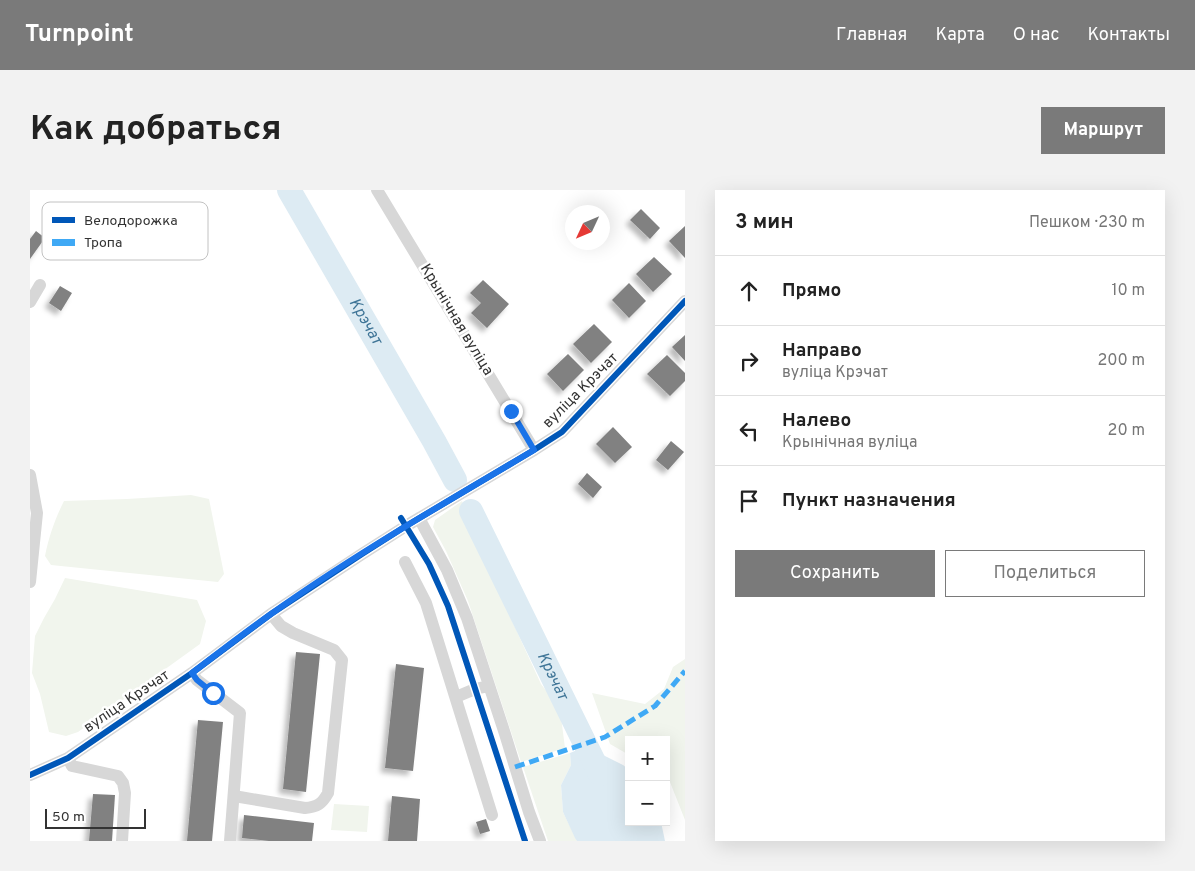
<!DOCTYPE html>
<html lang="ru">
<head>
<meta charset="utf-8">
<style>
	:root { --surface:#fff; --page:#f2f2f2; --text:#222; --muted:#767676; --line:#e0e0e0; --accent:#7a7a7a }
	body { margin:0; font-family:Overpass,sans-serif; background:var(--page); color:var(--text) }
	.controls { position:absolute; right:15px; bottom:15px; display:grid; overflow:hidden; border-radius:0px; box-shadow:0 5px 20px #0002 }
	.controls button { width:45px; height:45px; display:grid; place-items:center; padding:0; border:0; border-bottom:1px solid var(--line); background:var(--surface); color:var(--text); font:25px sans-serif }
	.compass { position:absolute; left:535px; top:15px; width:45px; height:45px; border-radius:50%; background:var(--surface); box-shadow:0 5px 20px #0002; rotate:226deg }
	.scale { position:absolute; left:15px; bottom:12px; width:101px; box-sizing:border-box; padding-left:5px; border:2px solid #333; border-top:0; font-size:14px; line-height:18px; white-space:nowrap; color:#333; -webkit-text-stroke:4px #fff; paint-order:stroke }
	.stop { position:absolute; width:15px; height:15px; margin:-11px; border:4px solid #1a73e8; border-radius:50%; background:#fff }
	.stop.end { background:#1a73e8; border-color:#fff; box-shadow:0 1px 5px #0008 }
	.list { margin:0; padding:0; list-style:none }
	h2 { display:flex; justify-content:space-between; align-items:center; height:65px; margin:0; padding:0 20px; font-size:21px }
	h2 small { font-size:16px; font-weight:400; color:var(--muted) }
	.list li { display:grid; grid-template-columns:32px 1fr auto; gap:15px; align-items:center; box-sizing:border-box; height:70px; padding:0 20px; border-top:1px solid var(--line) }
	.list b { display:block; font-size:19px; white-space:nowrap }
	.list p { margin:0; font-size:16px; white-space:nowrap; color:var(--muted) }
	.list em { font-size:16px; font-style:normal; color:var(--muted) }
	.actions { display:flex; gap:10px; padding:15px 20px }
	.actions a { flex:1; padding:11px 0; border:1px solid var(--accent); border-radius:0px; text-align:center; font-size:18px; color:var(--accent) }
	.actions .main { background:var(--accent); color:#fff }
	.icon { flex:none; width:28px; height:28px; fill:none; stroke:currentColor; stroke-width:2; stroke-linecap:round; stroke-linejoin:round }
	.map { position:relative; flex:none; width:655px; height:651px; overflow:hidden; border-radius:0px }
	header { display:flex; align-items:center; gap:30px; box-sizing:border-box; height:70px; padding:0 25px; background:var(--accent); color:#fff }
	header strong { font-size:24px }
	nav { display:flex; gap:28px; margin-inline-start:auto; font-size:18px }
	.intro { display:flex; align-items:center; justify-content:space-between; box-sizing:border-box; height:120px; padding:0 30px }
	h1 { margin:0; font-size:35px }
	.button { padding:12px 22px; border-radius:0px; background:var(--accent); color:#fff; font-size:18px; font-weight:700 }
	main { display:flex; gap:30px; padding:0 30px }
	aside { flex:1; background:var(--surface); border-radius:0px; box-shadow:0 5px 20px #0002 }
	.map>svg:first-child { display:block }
	.green { fill:#f1f5ed }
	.water { fill:#ddebf3 }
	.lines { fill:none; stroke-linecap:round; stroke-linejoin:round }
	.river { stroke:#ddebf3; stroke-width:24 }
	.building { fill:#818181; filter:url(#shadow) }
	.minor { stroke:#d7d7d7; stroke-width:12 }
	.quiet { stroke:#3fa9f5; stroke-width:5; stroke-dasharray:10 5; stroke-linecap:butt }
	.cycleway-casing { stroke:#fff; stroke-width:9 }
	.cycleway { stroke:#0057b8; stroke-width:6 }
	.route { stroke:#1a73e8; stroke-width:6 }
	.labels { text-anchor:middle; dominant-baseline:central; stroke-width:5; stroke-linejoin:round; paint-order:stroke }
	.street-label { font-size:15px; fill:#333; stroke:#fff }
	.water-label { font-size:16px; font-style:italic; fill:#3f7597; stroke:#fff }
	.key { fill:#fff; stroke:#c2c2c2; stroke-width:1 }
	.key-label { font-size:14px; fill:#333 }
</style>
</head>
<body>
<header>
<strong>Turnpoint</strong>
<nav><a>Главная</a><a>Карта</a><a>О нас</a><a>Контакты</a></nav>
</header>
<div class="intro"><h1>Как добраться</h1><a class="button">Маршрут</a></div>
<main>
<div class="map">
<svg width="655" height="651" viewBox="0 0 655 651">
	<defs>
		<filter id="shadow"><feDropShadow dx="-4.5" dy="4.5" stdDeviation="2.5" flood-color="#0004"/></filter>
	</defs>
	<rect width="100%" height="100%" fill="#fff"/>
	<path class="green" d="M161 305 179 309 194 384 188 392 21 375 15 366C19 346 25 329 34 311L97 309Z
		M432 311 460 383 511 494 530 519 535 558 491 572 438 411 416 361 403 337 405 330Z
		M35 388 167 410 176 431 170 454 48 542 36 546 19 542 10 504 2 483 5 446 14 428 25 409Z
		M655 469V630L636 582V550H599V565L580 554 562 503 615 514 634 499 643 477Z
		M540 563 541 575 531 595 533 622 547 651H518L493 577Z
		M304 614 339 616 337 642 301 640Z"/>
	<path class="water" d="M564 553 569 563 593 575 599 580V632H631L635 651H547L545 648 533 622 531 595 541 575 540 563Z"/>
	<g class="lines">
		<g class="river">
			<path id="s1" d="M259 0 404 251 425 290"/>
			<path id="s2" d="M441 321 570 584"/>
		</g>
	</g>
	<path class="building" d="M611 19 630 38 620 49 600 30Z
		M655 36V68L639 51Z
		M6 41 15 48 0 69V49Z
		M624 67 642 84 623 102 606 84Z
		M453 90 479 114 457 138 441 123 451 113 440 103Z
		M599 93 616 111 599 128 582 110Z
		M30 96 42 103 31 121 19 113Z
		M564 134 582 152 561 173 543 154Z
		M655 145V171L642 157Z
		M538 164 554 180 533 201 517 184Z
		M637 165 655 183V191L640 206 617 184Z
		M583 237 602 257 585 273 566 254Z
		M641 251 654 262 638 280 626 270Z
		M557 283 572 297 563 308 548 294Z
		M266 462 290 464 276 602 253 599Z
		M366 474 394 478 383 581 355 578Z
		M168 530 193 532 182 651H157Z
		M63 604 85 605 82 651H59Z
		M362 606 390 609 387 651H358Z
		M214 625 284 633 282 651H239L212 648Z
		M456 629 460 641 450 644 446 632Z"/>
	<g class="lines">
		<path class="minor" d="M347 0 504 260
			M0 112 10 95
			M0 285 7 323 0 392
			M389 328 417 380 437 428 475 544 499 622 510 651
			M375 372 396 413 462 625
			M162 483 167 490 210 523 200 651
			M426 507 445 499 459 496
			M38 568 42 576 88 586 93 593 95 603 92 651
			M0 585 38 568 162 483 241 424 332 364 376 336 504 260 532 242 655 111
			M204 606 275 618C287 617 292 614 298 603L312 470 304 460 263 443 251 436 241 424"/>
		<path class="quiet" d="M485 577 575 547 625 516 655 481"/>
		<defs>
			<path id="cycleway" d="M371 328 399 374 418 416 495 651
				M0 585 38 568 162 483 241 424 332 364 376 336 504 260 532 242 655 111"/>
		</defs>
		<use href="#cycleway" class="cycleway-casing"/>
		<use href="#cycleway" class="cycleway"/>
	</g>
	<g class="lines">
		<path class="route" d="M183 503 167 490 162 483C188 463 214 443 241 424 325 364 415 313 504 260L481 221"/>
	</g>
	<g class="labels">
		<g class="street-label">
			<text transform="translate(426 130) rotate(59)">Крынічная вуліца</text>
			<text transform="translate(551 201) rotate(-45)">вуліца Крэчат</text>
			<text transform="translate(97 512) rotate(-34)">вуліца Крэчат</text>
		</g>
		<g class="water-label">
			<text stroke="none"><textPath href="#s1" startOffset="152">Крэчат</textPath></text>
			<text stroke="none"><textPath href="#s2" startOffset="184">Крэчат</textPath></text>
		</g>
	</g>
	<rect x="12" y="12" width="166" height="58" rx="8" class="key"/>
	<rect x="22" y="27" width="23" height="6" fill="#0057b8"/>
	<rect x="22" y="49" width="23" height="7" fill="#3fa9f5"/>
	<g class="key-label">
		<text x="54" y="35">Велодорожка</text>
		<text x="54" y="57">Тропа</text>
	</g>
</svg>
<div class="controls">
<button>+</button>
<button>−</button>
</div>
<svg class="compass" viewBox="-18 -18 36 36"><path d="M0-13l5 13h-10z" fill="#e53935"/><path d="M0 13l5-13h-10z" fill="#767676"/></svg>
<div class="scale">50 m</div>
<div class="stop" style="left:183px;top:503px"></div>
<div class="stop end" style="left:481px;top:221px"></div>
</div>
<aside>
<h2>3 мин<small>Пешком · 230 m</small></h2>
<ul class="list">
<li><svg class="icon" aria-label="ahead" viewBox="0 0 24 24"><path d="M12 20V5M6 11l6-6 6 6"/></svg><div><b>Прямо</b></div><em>10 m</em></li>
<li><svg class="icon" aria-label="right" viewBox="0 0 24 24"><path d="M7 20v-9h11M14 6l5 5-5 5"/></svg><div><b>Направо</b><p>вуліца Крэчат</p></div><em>200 m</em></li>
<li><svg class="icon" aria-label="left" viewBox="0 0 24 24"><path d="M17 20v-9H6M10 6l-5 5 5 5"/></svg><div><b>Налево</b><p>Крынічная вуліца</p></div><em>20 m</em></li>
<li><svg class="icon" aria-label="arrive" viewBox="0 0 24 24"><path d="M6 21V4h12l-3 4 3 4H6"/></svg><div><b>Пункт назначения</b></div></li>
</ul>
<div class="actions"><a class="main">Сохранить</a><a>Поделиться</a></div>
</aside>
</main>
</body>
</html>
